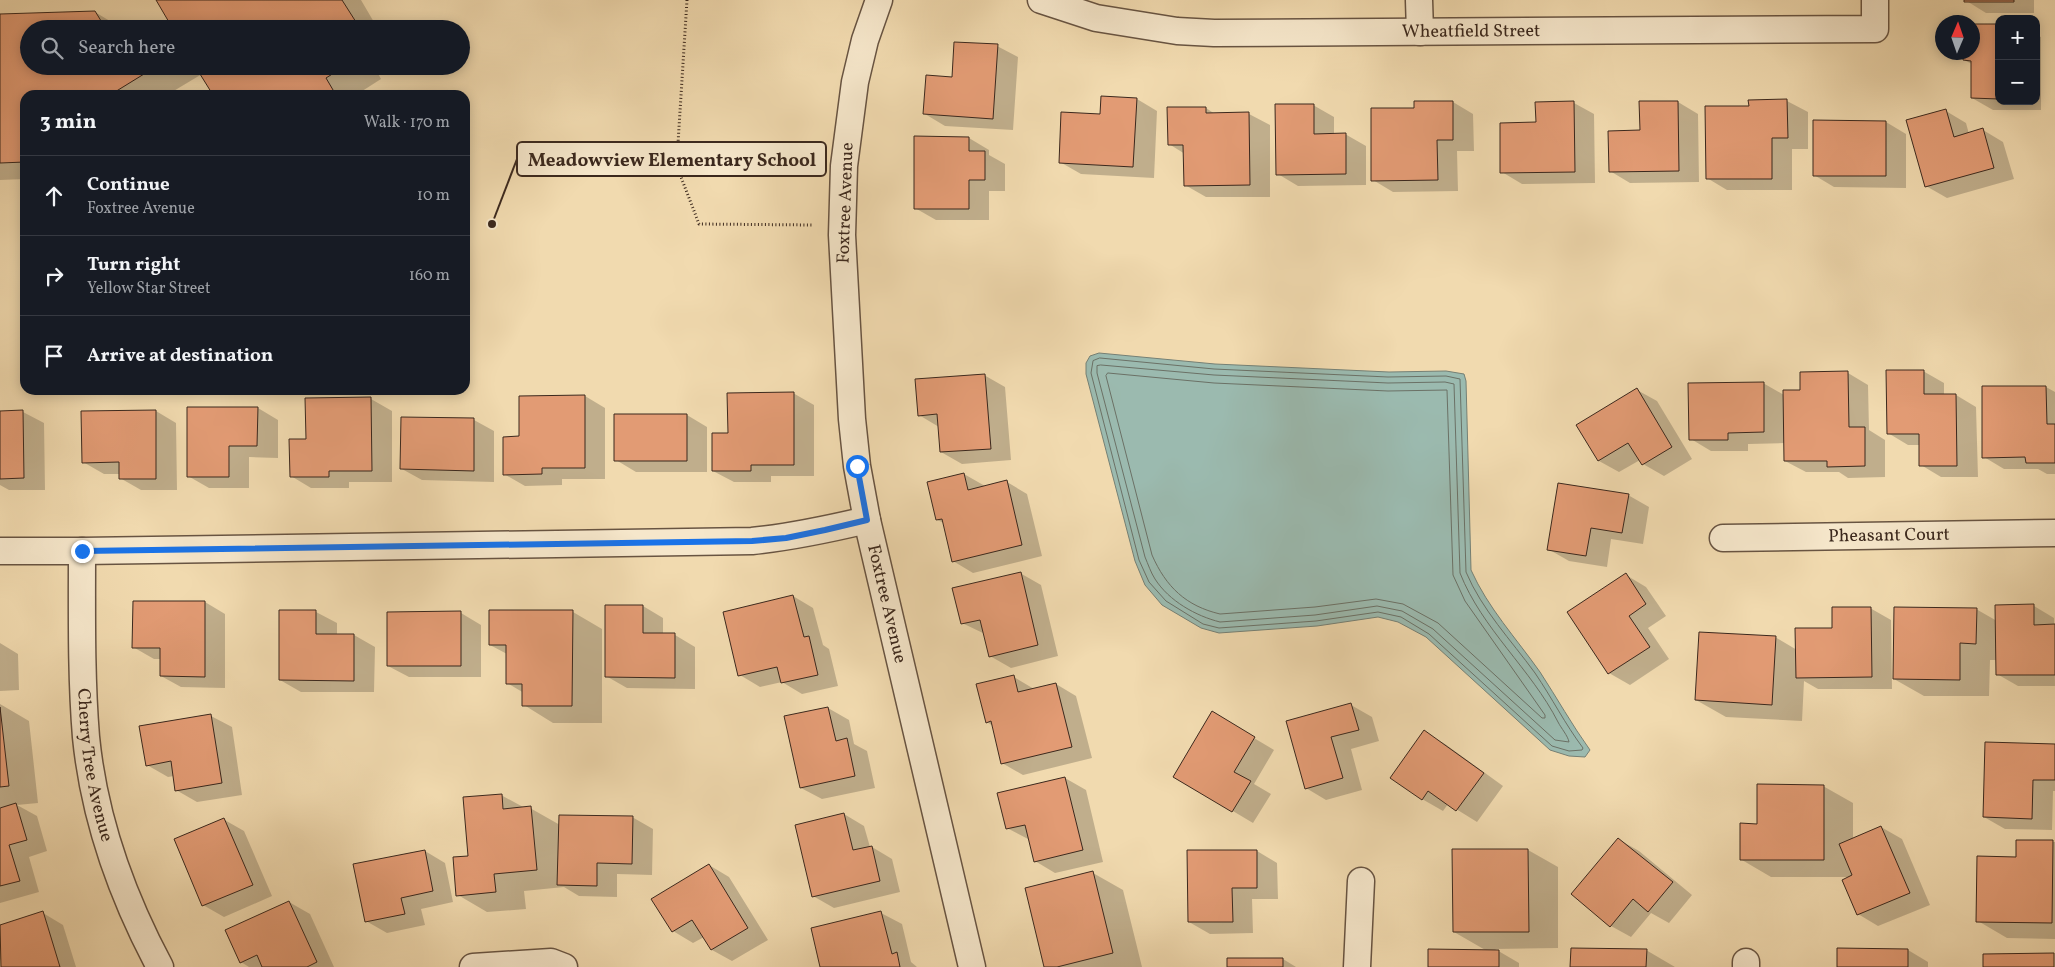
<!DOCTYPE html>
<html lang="en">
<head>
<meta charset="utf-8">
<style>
	:root { --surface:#171b24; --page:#20242c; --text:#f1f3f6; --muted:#9ea1a6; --line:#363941 }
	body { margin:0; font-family:Vollkorn,serif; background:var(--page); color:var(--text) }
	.controls { position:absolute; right:15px; top:15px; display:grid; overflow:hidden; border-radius:10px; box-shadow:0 2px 12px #0003 }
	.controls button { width:45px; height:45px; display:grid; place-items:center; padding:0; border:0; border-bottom:1px solid var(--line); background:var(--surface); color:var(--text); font:25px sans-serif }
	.compass { position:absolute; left:1935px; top:15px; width:45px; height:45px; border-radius:50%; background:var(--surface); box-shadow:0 2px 12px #0003; rotate:2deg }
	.stop { position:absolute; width:15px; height:15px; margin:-11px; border:4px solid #1a73e8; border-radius:50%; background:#fff }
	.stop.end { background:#1a73e8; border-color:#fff; box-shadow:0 1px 5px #0008 }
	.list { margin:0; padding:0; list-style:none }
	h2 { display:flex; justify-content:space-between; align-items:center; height:65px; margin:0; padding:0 20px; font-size:21px }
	h2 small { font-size:16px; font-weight:400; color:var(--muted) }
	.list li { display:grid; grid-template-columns:32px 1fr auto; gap:15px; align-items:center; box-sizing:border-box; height:80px; padding:0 20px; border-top:1px solid var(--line) }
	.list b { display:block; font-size:19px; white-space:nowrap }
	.list p { margin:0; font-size:16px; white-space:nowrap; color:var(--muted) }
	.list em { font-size:16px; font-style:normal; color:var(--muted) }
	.icon { flex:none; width:28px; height:28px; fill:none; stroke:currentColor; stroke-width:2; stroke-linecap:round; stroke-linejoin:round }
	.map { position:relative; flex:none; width:2055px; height:967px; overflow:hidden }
	.search { position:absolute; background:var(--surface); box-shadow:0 2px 12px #0003; left:20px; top:20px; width:450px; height:55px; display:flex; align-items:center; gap:12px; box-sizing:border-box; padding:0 18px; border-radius:28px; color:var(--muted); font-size:19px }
	.panel { position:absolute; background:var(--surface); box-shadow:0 2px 12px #0003; left:20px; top:90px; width:450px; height:305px; border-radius:15px }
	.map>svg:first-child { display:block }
	.water { fill:#9bbaaf; stroke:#758075 }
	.shadow { fill:#0003 }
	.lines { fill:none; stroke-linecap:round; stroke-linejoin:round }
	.shore { stroke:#6b7166; stroke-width:1 }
	.building { fill:#e29b74; stroke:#3b281d }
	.street-casing { stroke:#685442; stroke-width:29 }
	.path { stroke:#3b281d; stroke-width:3; stroke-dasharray:1 2.5; stroke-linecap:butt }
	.street { stroke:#f6e7cb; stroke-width:26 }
	.route { stroke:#1a73e8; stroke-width:6 }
	.labels { text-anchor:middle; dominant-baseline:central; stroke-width:4; stroke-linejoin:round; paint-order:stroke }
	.street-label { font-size:18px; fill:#3b281d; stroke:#f6e7cb }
	.leader { fill:none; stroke:#3b281d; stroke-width:2 }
	.callout-dot { fill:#3b281d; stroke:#f6e7cb; stroke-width:2 }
	.callout { fill:#f6e7cb; stroke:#3b281d; stroke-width:2 }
	.callout-label { font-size:19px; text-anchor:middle; font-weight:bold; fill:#3b281d }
</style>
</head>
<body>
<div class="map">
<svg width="2055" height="967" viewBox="0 0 2055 967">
	<rect width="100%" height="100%" fill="#f1daaf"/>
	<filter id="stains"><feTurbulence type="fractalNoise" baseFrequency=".004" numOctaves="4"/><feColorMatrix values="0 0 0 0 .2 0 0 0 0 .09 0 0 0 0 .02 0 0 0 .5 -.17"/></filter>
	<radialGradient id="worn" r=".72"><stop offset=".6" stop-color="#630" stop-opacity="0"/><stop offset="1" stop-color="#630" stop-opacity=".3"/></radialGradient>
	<path class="water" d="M1099 353 1215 364 1389 372 1446 371 1464 374 1466 381 1471 570C1488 608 1516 638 1540 672 1557 698 1572 725 1590 750L1585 757 1569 756 1550 750 1426 637 1398 622 1378 617 1317 626 1219 633 1201 628 1162 605 1145 585 1135 561 1086 374V363L1090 356Z"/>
	<path class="shadow" d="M157 0H361L378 29H175Z
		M1965 0H2034V13H1986Z
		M95 12 123 29H29V66H374L381 79 356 95H214L202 74 167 95H25V179L0 180V15Z
		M1999 25V101H2036V35L2041 37V110H1993L1972 98V64L1964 60Z
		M997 46 1018 57 1013 130 945 126 925 114 953 78Z
		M1137 99 1157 111 1154 178 1081 174 1060 162 1101 115Z
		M1787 101 1808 112V149H1792V190H1727L1707 178 1750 107Z
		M1453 102 1473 114 1474 151H1457L1458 191 1393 192 1373 180 1416 109Z
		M1678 102 1698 114 1699 182 1630 183 1610 171Z
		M1574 103 1594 114 1595 183 1522 184 1502 172 1537 124Z
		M1313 105 1334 117V134H1345L1366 146V185L1298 186 1278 174Z
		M1206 108 1215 114H1249L1270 125V197H1206L1185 185V154L1169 144Z
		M1946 111 1966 123 1969 134 1983 130 2003 142 2014 179 1947 198 1926 186Z
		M1886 122 1906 134V188L1834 187 1814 175Z
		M969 138 989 150V155L1005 164V191H989V220H936L915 208Z
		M1923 371 1944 383V395H1956L1976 407 1978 477H1941L1921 465 1920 445H1908L1888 433Z
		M1848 373 1868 385 1869 430 1885 440V477L1848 478 1839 472H1806L1785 461V443L1748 444V451H1711L1691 439 1763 383 1784 395 1801 391Z
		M984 375 1005 387 1011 460 962 464 941 452 939 427 919 415Z
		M2046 387 2055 392V474H2047L2038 469H2004L1984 457Z
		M1637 390 1657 401 1692 459 1664 476 1643 464 1640 460 1619 472 1599 461 1578 425Z
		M793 393 814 405V476H771V482H734L713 471 729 434Z
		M585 396 605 408V479H562V485L525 486 504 474 520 437Z
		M307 399H371L392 411V482H349V488H311L291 476 307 440Z
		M258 408 278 420V458L249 457V488H209L188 476Z
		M156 411 176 423 177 490H141L120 478V474H104L83 462Z
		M0 412H23L44 423 45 490H9L0 485Z
		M687 415 707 427V472H636L616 460Z
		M474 420 494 431V482L422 480 402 469Z
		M964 474 985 486 1007 482 1027 494 1042 556 973 573 953 561 944 523 937 520Z
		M1628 495 1649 507 1643 544 1611 539 1607 567 1569 561 1548 549Z
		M1020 573 1041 585 1058 656 1011 668 990 656 985 634 962 623Z
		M1626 575 1646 587 1666 616 1648 628 1669 659 1630 685 1609 673 1569 612Z
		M793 596 813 608 823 645 829 649 838 686 802 694 782 682 760 687 740 675Z
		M205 602 225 614V688L181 687 161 676V659H154L133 647Z
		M643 606 663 618V634L675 635 695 647V689L627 688 606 676Z
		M2034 606 2054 618 2055 686H2018L1997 674V660H1990L1989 696H1924L1894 679 1976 609 1997 621Z
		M1870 608 1891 620 1892 689H1818L1804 681 1802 721 1726 717 1696 700 1775 637 1797 650Z
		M280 611 316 612 337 623V635H354L375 647 374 692H301L280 680Z
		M573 612 602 629V723H553L524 705V693L507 683V654L490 645Z
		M461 613 481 625V677H409L388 666Z
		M0 643 18 654 19 690 0 691Z
		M1014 677 1034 689 1056 684 1076 696 1092 758 1023 775 1002 763 993 726 987 722Z
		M0 704 29 721 38 803 17 805 37 816 47 851 29 857 39 892 0 903V809L6 807H0Z
		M1351 705 1372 717 1379 741 1351 749 1362 790 1326 800 1306 788 1288 722Z
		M828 708 849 720 854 744 867 751 875 788 822 799 801 788Z
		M1212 713 1274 750 1254 784 1271 794 1253 823 1174 776Z
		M211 716 232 727 242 795 197 802 176 790 174 776 168 777 147 765Z
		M1424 732 1445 744 1503 786 1477 822 1448 804 1443 811 1422 799Z
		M2055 745V791H2053L2052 830 2005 829 1984 817Z
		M1065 778 1086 790 1103 862 1055 873 1035 861 1030 840 1007 828Z
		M1823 786 1853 803V839L1881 827 1902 839 1930 905 1878 926 1858 914 1852 877H1771L1742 860 1758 825Z
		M501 795 525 808H530L560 825 632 817 653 829 652 875 617 874V897L579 896 564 887 524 891 526 909 487 912 458 895 470 857Z
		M844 814 864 826 870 847H872L892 859 900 892 834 908 813 896Z
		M223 819 244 831 272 896 224 917 203 905Z
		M1618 839 1639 851 1692 895 1669 923 1651 913 1631 937 1611 926Z
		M2018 841 2055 842V939L2007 938 1978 921 2017 858Z
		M1528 850 1558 867V948L1495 949 1519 963V967H1429L1487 951 1454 932Z
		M425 851 445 863 453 902 421 909 425 925 387 933 366 921Z
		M1257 851 1277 863 1278 899H1252L1253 933 1210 934 1189 922Z
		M709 865 729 877 768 940 732 961 712 950 704 937 693 943 673 931Z
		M1093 873 1123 890 1142 967H1045Z
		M289 902 310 914 334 967H249L241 962Z
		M43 913 63 925 76 967H3L0 958V926Z
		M881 913 902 924 911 962 917 967H821Z
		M1646 950 1675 967H1572Z
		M1908 950 1928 962V967H1838Z
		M1283 959 1296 967H1229Z"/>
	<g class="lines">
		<path class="shore" d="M1100 358 1214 369 1388 377 1446 376 1460 379 1466 572C1482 610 1511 640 1535 673 1552 698 1565 724 1583 748L1582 750 1569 751 1552 746 1429 634 1401 617 1378 612 1316 621 1219 628 1203 624 1166 601 1149 582 1139 560 1091 373 1093 361Z
			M1101 365 1214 375 1388 383 1445 382 1454 384 1460 573C1482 629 1531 669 1558 722 1561 728 1568 736 1569 742L1555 740 1433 629 1402 611 1377 606 1315 615 1220 622C1196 616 1169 601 1155 579 1151 573 1148 564 1145 557L1097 373V366Z
			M1108 373 1214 383 1388 391 1447 390 1453 575 1465 601 1545 715V718H1542L1438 623 1403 604 1376 599 1315 607 1220 614C1186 606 1166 587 1152 555L1106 376Z"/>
	</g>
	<path class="building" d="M156 0H342L356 22 345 29H173Z
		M1964 0H2014V2H1964Z
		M95 11 106 29H29V66H157L110 95H25V162L0 163V14Z
		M1972 24H1999V99L1971 98V61L1963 60V52H1972Z
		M954 42 998 44 993 119 923 114 926 75 952 77Z
		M195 66H345L326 78 336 95H213Z
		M1101 96 1137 98 1133 167 1059 163 1061 112 1100 114Z
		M1787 99 1788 138H1772V179H1706L1705 106H1749L1748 100Z
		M1414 101H1453V140H1437L1438 180 1371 181V108H1414Z
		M1574 101 1575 172 1500 173V123L1536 122 1535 102Z
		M1639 101H1678L1679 171 1609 172 1608 131 1640 130Z
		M1275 104H1314V134L1346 133V174L1276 175Z
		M1167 107H1206V113L1249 112 1250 185 1184 186 1183 145H1168Z
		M1946 109 1954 137 1983 128 1994 168 1925 187 1906 120Z
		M1813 120 1886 121V176H1813Z
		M914 136 969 137V151H985V180H969V209H914Z
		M1886 370H1924V394H1956L1957 466H1919V434H1887Z
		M1848 371 1849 427H1865V466L1827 467V461H1784L1783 390H1800V372Z
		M985 374 991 449 940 452 937 414 918 416 915 379Z
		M1764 382V432L1728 433V440H1689L1688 383Z
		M1982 386H2046L2047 424H2055V463H2026L2025 457 1982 458Z
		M1637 388 1672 447 1642 465 1628 443 1598 461 1576 425Z
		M794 392V465H751V471H712V433H728L727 393Z
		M585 395V468H542V474L503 475V437L519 436V396Z
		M371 397 372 471H329V477H290L289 439H306L305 398Z
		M187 407H258L257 446H229V477H187Z
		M23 410 24 478 0 479V411Z
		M156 410V479H119V462L82 463 81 411Z
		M614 414H687V461H614Z
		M401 417 474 418V471L400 469Z
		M964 473 968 490 1007 480 1022 545 952 562 942 519 936 520 927 482Z
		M1558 483 1629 494 1622 533 1591 528 1586 556 1547 550Z
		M1021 572 1038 645 989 657 980 620 961 624 952 588Z
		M1626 573 1646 604 1629 616 1650 647 1608 674 1567 612Z
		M793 595 804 637 809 636 818 675 781 683 777 667 738 676 723 612Z
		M133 601H205V677L160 676V648H132Z
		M2034 604V625L2055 624V675H1996L1995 605Z
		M605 605H643V633H675V678L605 677Z
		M1832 607H1871L1872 677 1796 678 1795 628H1832Z
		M1894 607 1977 608 1976 644 1960 643V680L1893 679Z
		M279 610H316V634H354V681L279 680Z
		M489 610H573L572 706H522V684H506V645H489Z
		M461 611V666H387V612Z
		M1699 632 1776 636 1772 705 1695 700Z
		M1014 675 1018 692 1056 683 1072 747 1001 764 991 721 986 723 976 684Z
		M1351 703 1359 730 1331 737 1343 778 1305 789 1286 721Z
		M0 707 9 786 0 787Z
		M828 707 836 741 847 738 855 776 800 788 784 716Z
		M1212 711 1255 737 1234 772 1251 781 1232 812 1173 777Z
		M211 714 222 783 175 791 171 761 146 766 139 726Z
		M1424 730 1484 773 1456 811 1428 791 1422 800 1390 778Z
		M1985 742 2055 744V780H2033L2032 819 1983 817Z
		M1065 777 1083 850 1034 862 1025 825 1006 829 997 793Z
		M1757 784 1824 785V860H1740V823L1757 824Z
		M502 794 503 809 531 806 537 870 494 874 496 892 456 896 453 857 468 856 463 797Z
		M16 803 27 840 9 845 20 881 0 886V808Z
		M844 813 853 850 872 846 880 881 812 897 795 825Z
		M559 815 633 816 632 864 597 863V886L557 885Z
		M224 818 253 885 202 906 174 839Z
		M1881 826 1910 893 1857 915 1842 880 1852 875 1839 844Z
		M1618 838 1673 882 1648 912 1633 899 1610 927 1571 894Z
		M2016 840H2053L2052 923 1976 922 1977 856 2016 857Z
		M1452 849H1528L1529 932H1453Z
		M425 850 433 891 401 898 405 914 365 922 353 864Z
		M1187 850H1257V888H1232L1233 922H1188Z
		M709 864 748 928 711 950 692 920 672 932 651 899Z
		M1093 871 1113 953 1057 967H1044L1025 888Z
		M289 901 317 962 307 967H262L257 955 240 963 225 930Z
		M43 911 60 967H1L0 925Z
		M881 911 892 954 897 952 900 967H820L811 928Z
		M1571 948 1647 949 1646 967H1570Z
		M1837 948 1908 949V967H1837Z
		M1428 949 1499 950V967H1428Z
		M2054 953V967H1983V954Z
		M1227 958H1283V967H1227Z"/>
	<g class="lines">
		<defs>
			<g id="street">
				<path id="s1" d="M879 0 865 40 855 82 844 166 842 235 852 419 857 466 867 520 972 967"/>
				<path id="s2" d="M1041 0 1096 18 1177 31 1214 33 1875 29V0"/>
				<path d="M1419 0 1420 32"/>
				<path id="s3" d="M1723 538 2055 533"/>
				<path d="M0 551H82L752 541C792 537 829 529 867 520"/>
				<path id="s4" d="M82 551C82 613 81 676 86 737 94 818 122 896 160 967"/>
				<path d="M1746 962V967"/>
				<path d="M473 967 551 962 564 967"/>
				<path d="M1357 967 1361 881"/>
			</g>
		</defs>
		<use href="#street" class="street-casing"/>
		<path class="path" d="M687 0 677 159 681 177 699 224 813 225"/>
		<use href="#street" class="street"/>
	</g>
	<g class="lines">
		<path class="route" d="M82 551 752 541 786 538 825 530 867 520 857 466"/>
	</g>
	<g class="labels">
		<g class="street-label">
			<text stroke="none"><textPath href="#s2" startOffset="434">Wheatfield Street</textPath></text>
			<text transform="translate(846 203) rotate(-88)">Foxtree Avenue</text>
			<text stroke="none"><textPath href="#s3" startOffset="166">Pheasant Court</textPath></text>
			<text stroke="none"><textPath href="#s1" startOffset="612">Foxtree Avenue</textPath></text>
			<text stroke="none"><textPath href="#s4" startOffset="215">Cherry Tree Avenue</textPath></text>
		</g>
	</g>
	<path class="leader" d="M492 224L517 159"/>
	<circle class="callout-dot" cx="492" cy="224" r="5"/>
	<rect class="callout" x="517" y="142" width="309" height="34" rx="5"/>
	<g class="callout-label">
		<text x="672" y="166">Meadowview Elementary School</text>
	</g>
	<rect width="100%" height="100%" filter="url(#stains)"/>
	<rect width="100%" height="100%" fill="url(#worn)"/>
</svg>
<div class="controls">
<button>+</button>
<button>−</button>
</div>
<svg class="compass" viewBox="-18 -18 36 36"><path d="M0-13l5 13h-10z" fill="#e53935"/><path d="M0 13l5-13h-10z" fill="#9ea1a6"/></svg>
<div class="stop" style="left:857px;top:466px"></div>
<div class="stop end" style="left:82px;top:551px"></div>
<div class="search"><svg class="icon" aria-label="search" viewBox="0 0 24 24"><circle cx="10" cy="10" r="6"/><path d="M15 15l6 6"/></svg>Search here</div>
<section class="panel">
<h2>3 min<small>Walk · 170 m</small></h2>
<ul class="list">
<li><svg class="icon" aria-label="ahead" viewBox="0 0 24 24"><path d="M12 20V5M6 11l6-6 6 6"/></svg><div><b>Continue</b><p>Foxtree Avenue</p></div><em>10 m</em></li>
<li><svg class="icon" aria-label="right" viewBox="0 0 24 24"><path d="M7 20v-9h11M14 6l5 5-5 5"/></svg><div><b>Turn right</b><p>Yellow Star Street</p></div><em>160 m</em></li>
<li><svg class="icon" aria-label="arrive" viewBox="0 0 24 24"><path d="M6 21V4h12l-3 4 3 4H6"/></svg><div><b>Arrive at destination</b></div></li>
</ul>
</section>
</div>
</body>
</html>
